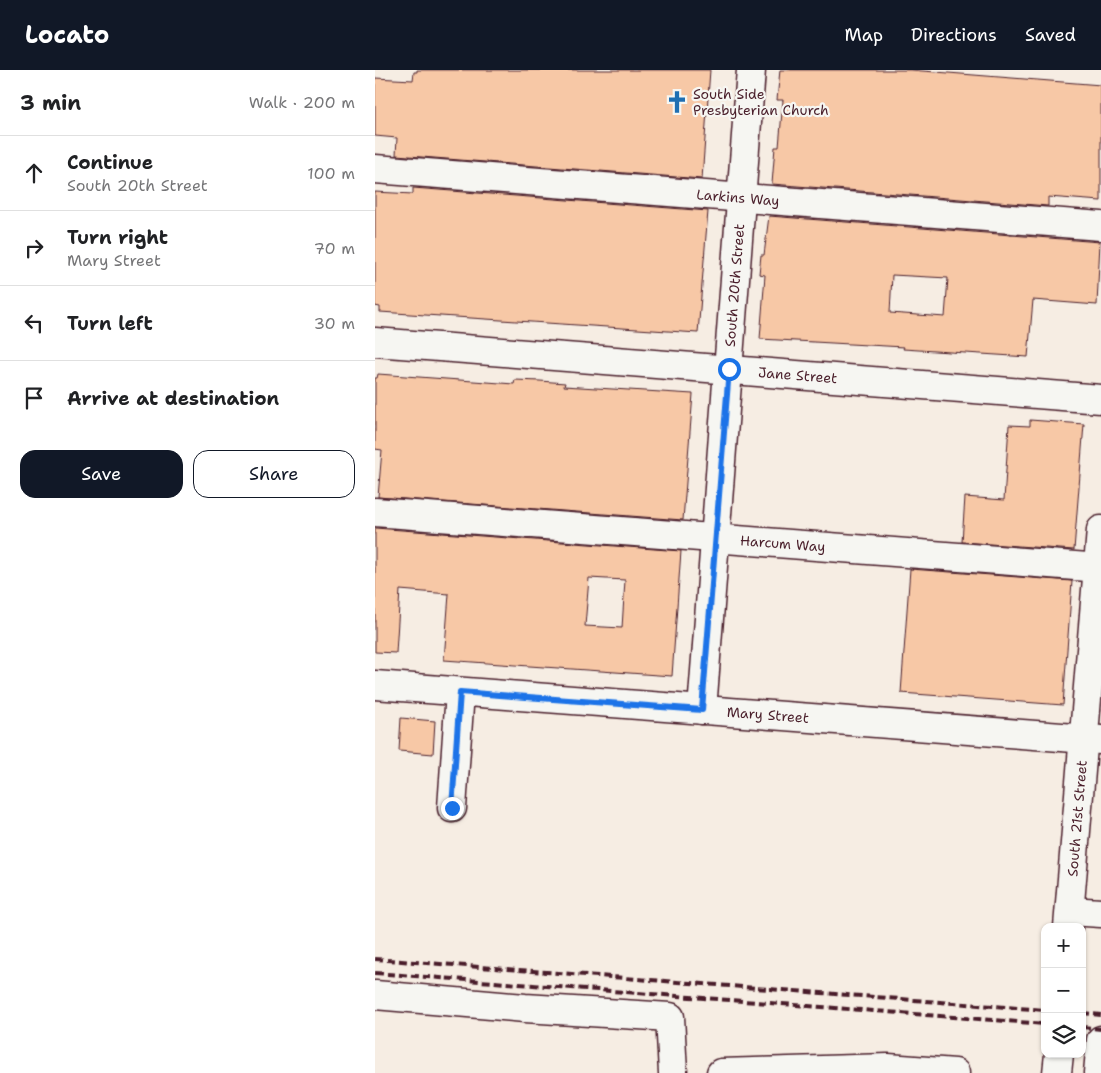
<!DOCTYPE html>
<html lang="en">
<head>
<meta charset="utf-8">
<style>
	:root { --surface:#fff; --page:#f6f6f6; --text:#202124; --muted:#757577; --line:#e0e0e0; --accent:#111827 }
	body { margin:0; font-family:"Shantell Sans",sans-serif; background:var(--page); color:var(--text) }
	.controls { position:absolute; right:15px; bottom:15px; display:grid; overflow:hidden; border-radius:10px; box-shadow:0 1px 4px #0004 }
	.controls button { width:45px; height:45px; display:grid; place-items:center; padding:0; border:0; border-bottom:1px solid var(--line); background:var(--surface); color:var(--text); font:25px sans-serif }
	.stop { position:absolute; width:15px; height:15px; margin:-11px; border:4px solid #1a73e8; border-radius:50%; background:#fff }
	.stop.end { background:#1a73e8; border-color:#fff; box-shadow:0 1px 5px #0008 }
	.list { margin:0; padding:0; list-style:none }
	h2 { display:flex; justify-content:space-between; align-items:center; height:65px; margin:0; padding:0 20px; font-size:21px }
	h2 small { font-size:16px; font-weight:400; color:var(--muted) }
	.list li { display:grid; grid-template-columns:32px 1fr auto; gap:15px; align-items:center; box-sizing:border-box; height:75px; padding:0 20px; border-top:1px solid var(--line) }
	.list b { display:block; font-size:19px; white-space:nowrap }
	.list p { margin:0; font-size:16px; white-space:nowrap; color:var(--muted) }
	.list em { font-size:16px; font-style:normal; color:var(--muted) }
	.actions { display:flex; gap:10px; padding:15px 20px }
	.actions a { flex:1; padding:11px 0; border:1px solid var(--accent); border-radius:15px; text-align:center; font-size:18px; color:var(--accent) }
	.actions .main { background:var(--accent); color:#fff }
	.icon { flex:none; width:28px; height:28px; fill:none; stroke:currentColor; stroke-width:2; stroke-linecap:round; stroke-linejoin:round }
	.map { position:relative; flex:none; width:726px; height:1003px; overflow:hidden }
	header { display:flex; align-items:center; gap:30px; box-sizing:border-box; height:70px; padding:0 25px; background:var(--accent); color:#fff }
	header strong { font-size:24px }
	nav { display:flex; gap:28px; margin-inline-start:auto; font-size:18px }
	main { display:flex }
	aside { flex:1; background:var(--surface) }
	.map>svg:first-child { display:block }
	.building { fill:#f7c8a6; stroke:#4a1f2b; fill-rule:evenodd }
	.lines { fill:none; stroke-linecap:round; stroke-linejoin:round }
	.minor-casing { stroke:#4a1f2b; stroke-width:31 }
	.minor { stroke:#f6f6f2; stroke-width:28 }
	.rail { stroke:#4a1f2b; stroke-width:4; stroke-dasharray:8 4; stroke-linecap:butt }
	.route { stroke:#1a73e8; stroke-width:6 }
	.labels { text-anchor:middle; dominant-baseline:central; stroke-width:4.5; stroke-linejoin:round; paint-order:stroke }
	.poi-label { font-size:14px; fill:#4a1f2b; stroke:#f6f6f2; text-anchor:start }
	.street-label { font-size:14px; fill:#4a1f2b; stroke:#f6f6f2 }
</style>
</head>
<body>
<header>
<strong>Locato</strong>
<nav><a>Map</a><a>Directions</a><a>Saved</a></nav>
</header>
<main>
<aside>
<h2>3 min<small>Walk · 200 m</small></h2>
<ul class="list">
<li><svg class="icon" aria-label="ahead" viewBox="0 0 24 24"><path d="M12 20V5M6 11l6-6 6 6"/></svg><div><b>Continue</b><p>South 20th Street</p></div><em>100 m</em></li>
<li><svg class="icon" aria-label="right" viewBox="0 0 24 24"><path d="M7 20v-9h11M14 6l5 5-5 5"/></svg><div><b>Turn right</b><p>Mary Street</p></div><em>70 m</em></li>
<li><svg class="icon" aria-label="left" viewBox="0 0 24 24"><path d="M17 20v-9H6M10 6l-5 5 5 5"/></svg><div><b>Turn left</b></div><em>30 m</em></li>
<li><svg class="icon" aria-label="arrive" viewBox="0 0 24 24"><path d="M6 21V4h12l-3 4 3 4H6"/></svg><div><b>Arrive at destination</b></div></li>
</ul>
<div class="actions"><a class="main">Save</a><a>Share</a></div>
</aside>
<div class="map">
<svg width="726" height="1003" viewBox="0 0 726 1003">
	<rect width="100%" height="100%" fill="#f6ede3"/>
	<filter id="ink" filterUnits="userSpaceOnUse"><feTurbulence type="fractalNoise" baseFrequency=".02" numOctaves="2"/><feDisplacementMap in="SourceGraphic" scale="10" xChannelSelector="R" yChannelSelector="G"/><feConvolveMatrix kernelMatrix="1 2 1 2 8 2 1 2 1" color-interpolation-filters="sRGB"/></filter>
	<g filter="url(#ink)">
		<path class="building" d="M42 0H335L327 109 21 85 22 68 0 66V8L38 10 39 2H42Z
			M405 0H535L726 15V131L673 127V136L397 114 400 77H404L408 30H402Z
			M38 118 333 141 323 263 5 242V237L0 236V122L38 124Z
			M394 146 725 172 722 235 658 230 653 287 528 279 529 277 385 269 390 205 384 204 386 185H389ZM517 205 573 208 570 247 515 243Z
			M3 304 139 314 140 310 165 311 190 313 189 316 318 324 308 450 3 427 7 380 0 379V308H2Z
			M655 350 709 354 699 480 587 472 590 427 629 430 634 355 655 356Z
			M0 458 306 481 297 606 69 590 74 524 25 520 21 583 0 582ZM214 508 250 510 247 558 210 556Z
			M535 499 697 511 688 635 526 623Z
			M26 648 60 651 58 684 24 681Z"/>
		<g class="lines">
			<defs>
				<g id="minor">
					<path id="s1" d="M0 99 726 156"/>
					<path id="s2" d="M0 272 726 329"/>
					<path id="s3" d="M0 442 726 498"/>
					<path id="s4" d="M0 615 726 670"/>
					<path id="s5" d="M327 640 376 0"/>
					<path d="M77 738 85 622"/>
					<path d="M695 841 726 843"/>
					<path id="s6" d="M693 857 726 460"/>
					<path d="M0 925 150 938 295 947 298 1003"/>
					<path d="M346 1003 513 998 580 1003"/>
					<path d="M682 1003 684 984"/>
					<path d="M723 1003 726 970"/>
				</g>
			</defs>
			<use href="#minor" class="minor-casing"/>
			<use href="#minor" class="minor"/>
			<path class="rail" d="M0 889 670 940
				M0 903 670 954
				M707 943 726 945
				M707 957 726 959"/>
		</g>
	</g>
	<g class="lines" filter="url(#ink)">
		<path class="route" d="M77 738 85 622 327 640 354 299"/>
	</g>
	<defs>
		<symbol id="church-bare" viewBox="-9 -9 18 18"><path d="M-1.2-6h2.4v3.5h3.3v2.4h-3.3V6h-2.4V-.1h-3.3v-2.4h3.3Z" fill="#1f6fb2" stroke="#f6f6f2" stroke-width="2.5" paint-order="stroke"/></symbol>
	</defs>
	<g fill-rule="evenodd">
		<use href="#church-bare" x="286" y="16" width="32" height="32"/>
	</g>
	<g class="labels">
		<g class="poi-label">
			<text x="318" y="24">South Side<tspan x="318" dy="16">Presbyterian Church</tspan></text>
		</g>
		<g class="street-label">
			<text stroke="none"><textPath href="#s1" startOffset="364">Larkins Way</textPath></text>
			<text stroke="none"><textPath href="#s5" startOffset="426">South 20th Street</textPath></text>
			<text stroke="none"><textPath href="#s2" startOffset="424">Jane Street</textPath></text>
			<text stroke="none"><textPath href="#s3" startOffset="409">Harcum Way</textPath></text>
			<text stroke="none"><textPath href="#s4" startOffset="394">Mary Street</textPath></text>
			<text stroke="none"><textPath href="#s6" startOffset="109">South 21st Street</textPath></text>
		</g>
	</g>
</svg>
<div class="controls">
<button>+</button>
<button>−</button>
<button><svg class="icon" aria-label="layers" viewBox="0 0 24 24"><path d="M12 4l9 5-9 5-9-5zM3 14l9 5 9-5"/></svg></button>
</div>
<div class="stop" style="left:354px;top:299px"></div>
<div class="stop end" style="left:77px;top:738px"></div>
</div>
</main>
</body>
</html>
